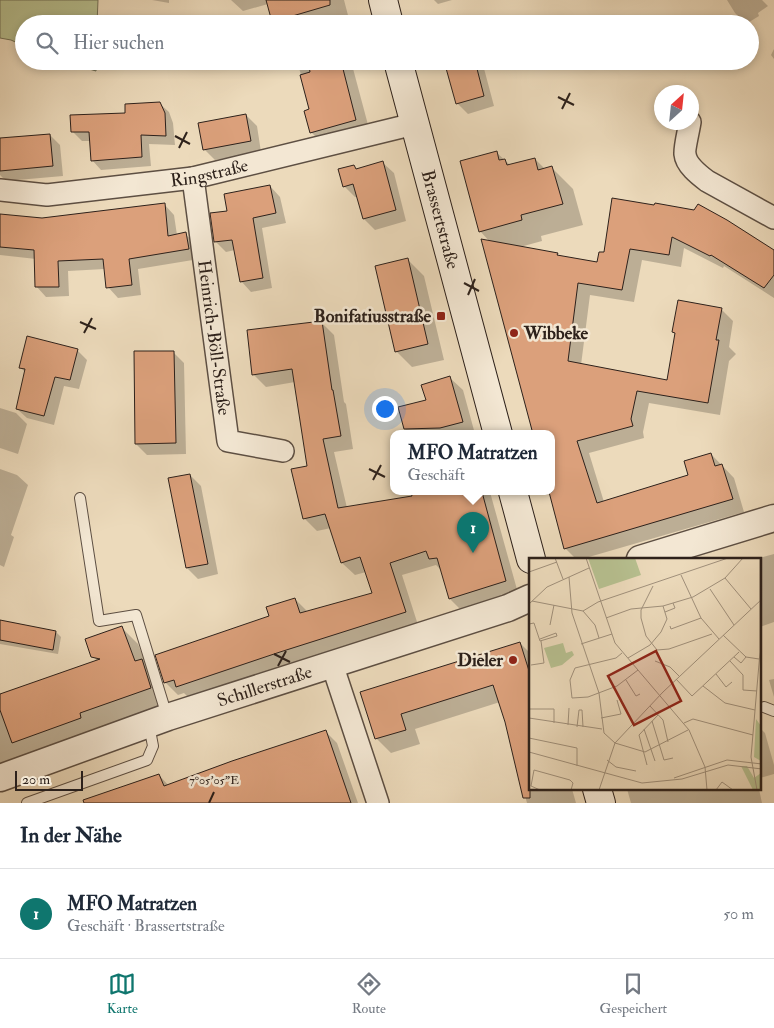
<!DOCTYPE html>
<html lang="de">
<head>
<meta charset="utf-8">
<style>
	:root { --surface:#fff; --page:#f2f2f3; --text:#1f2937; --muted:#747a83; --line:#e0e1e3; --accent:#0f766e }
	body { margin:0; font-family:"IM FELL Double Pica",serif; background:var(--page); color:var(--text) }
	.compass { position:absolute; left:654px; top:85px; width:45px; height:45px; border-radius:50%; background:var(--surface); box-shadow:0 2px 8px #0003; rotate:27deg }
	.scale { position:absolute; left:15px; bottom:12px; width:68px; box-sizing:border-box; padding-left:5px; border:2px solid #2d211b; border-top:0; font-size:14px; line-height:18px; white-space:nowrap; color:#2d211b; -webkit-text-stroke:4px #f3e7d3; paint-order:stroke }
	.you { position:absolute; left:384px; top:408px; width:18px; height:18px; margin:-12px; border:4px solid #fff; border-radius:50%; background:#1a73e8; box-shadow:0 0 0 8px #1a73e833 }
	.badge { display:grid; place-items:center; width:32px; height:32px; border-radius:50%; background:var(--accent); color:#fff; font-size:16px; font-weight:700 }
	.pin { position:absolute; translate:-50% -41px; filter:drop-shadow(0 1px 2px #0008) }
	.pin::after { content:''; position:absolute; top:26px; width:18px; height:15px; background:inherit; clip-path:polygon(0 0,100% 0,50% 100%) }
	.popup { position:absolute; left:390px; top:430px; width:165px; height:65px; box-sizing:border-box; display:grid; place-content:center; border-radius:10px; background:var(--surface); filter:drop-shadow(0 1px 4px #0005); font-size:16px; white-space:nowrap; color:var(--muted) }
	.popup b { font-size:19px; color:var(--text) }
	.popup::after { content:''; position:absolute; left:50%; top:100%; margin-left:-10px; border:10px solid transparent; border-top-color:var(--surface) }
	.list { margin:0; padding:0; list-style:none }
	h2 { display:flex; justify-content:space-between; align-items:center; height:65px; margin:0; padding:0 20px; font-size:21px }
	h2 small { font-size:16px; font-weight:400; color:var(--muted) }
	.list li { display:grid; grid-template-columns:32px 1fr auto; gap:15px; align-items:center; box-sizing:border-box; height:90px; padding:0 20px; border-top:1px solid var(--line) }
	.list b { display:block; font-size:19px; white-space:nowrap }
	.list p { margin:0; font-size:16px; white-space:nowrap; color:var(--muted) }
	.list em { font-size:16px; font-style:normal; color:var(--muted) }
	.icon { flex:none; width:28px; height:28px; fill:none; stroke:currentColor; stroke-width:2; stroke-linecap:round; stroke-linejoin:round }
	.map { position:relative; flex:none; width:774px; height:803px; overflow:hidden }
	.search { position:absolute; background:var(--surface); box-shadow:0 2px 8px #0003; left:15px; right:15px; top:15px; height:55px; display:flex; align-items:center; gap:12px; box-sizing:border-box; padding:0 18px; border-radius:28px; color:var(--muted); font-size:19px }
	.sheet { height:155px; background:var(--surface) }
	nav { display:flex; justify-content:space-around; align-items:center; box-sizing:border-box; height:70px; border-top:1px solid var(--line); background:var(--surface); font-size:14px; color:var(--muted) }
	nav a { display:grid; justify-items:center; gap:2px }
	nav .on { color:var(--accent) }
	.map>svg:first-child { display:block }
	.green { fill:#b7c090; stroke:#727056 }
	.shadow { fill:#0003 }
	.building { fill:#dba07b; stroke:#2d211b }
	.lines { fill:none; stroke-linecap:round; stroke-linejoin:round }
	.service-casing { stroke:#5d4f43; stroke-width:12 }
	.minor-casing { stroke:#5d4f43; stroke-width:24 }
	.tertiary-casing { stroke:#5d4f43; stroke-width:29 }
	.secondary-casing { stroke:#2d211b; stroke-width:30 }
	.service { stroke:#f3e7d3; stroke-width:10 }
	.minor { stroke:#f3e7d3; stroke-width:21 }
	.tertiary { stroke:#f3e7d3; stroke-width:26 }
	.secondary { stroke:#f3e7d3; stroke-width:28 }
	.ticks { fill:none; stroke:#2d211b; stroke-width:2 }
	.poi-dot { fill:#8f2418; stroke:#f3e7d3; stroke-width:2 }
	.labels { text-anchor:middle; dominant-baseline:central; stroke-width:5; stroke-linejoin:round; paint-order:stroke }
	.street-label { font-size:18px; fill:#2d211b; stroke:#f3e7d3 }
	.poi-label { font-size:18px; font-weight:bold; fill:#2d211b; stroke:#f3e7d3; text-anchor:end }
	.inset-road { fill:none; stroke:#a0907b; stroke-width:1 }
	.view { fill:#8f2418; fill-opacity:0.15; stroke:#8f2418; stroke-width:2.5 }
	.inset-edge { fill:none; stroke:#2d211b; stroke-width:2.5 }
	.ticks-label { font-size:12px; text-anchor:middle; fill:#2d211b; stroke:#f3e7d3; stroke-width:5; stroke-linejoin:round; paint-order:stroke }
</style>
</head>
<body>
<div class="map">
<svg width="774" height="803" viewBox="0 0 774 803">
	<rect width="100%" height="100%" fill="#ecdabb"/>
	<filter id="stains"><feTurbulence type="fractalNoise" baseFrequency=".004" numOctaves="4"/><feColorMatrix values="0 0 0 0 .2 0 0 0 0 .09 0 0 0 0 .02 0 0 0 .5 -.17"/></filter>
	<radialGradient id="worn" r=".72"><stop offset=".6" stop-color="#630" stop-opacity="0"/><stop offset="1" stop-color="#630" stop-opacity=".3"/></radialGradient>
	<path class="green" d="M0 0H98L97 24H24V46L11 40 0 38Z
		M62 61H96V71Z"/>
	<path class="shadow" d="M152 0H169V3Z
		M231 0H344L349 19 341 22 342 24H275L273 21 268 4 243 11Z
		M434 0H452L438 4Z
		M727 0H762L768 6 758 13 759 16 746 24 735 13Z
		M774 49V59L771 55Z
		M297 61H351L371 136 326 147 311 132V110Z
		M445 61H482L494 106 468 114 457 103Z
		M159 103 169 112 173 123 175 145 149 144 151 166 101 170 92 160 91 141H82L73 132Z
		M246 115 257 126 261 152 215 160 204 149Z
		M50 135 60 145 63 176 6 181 0 175V140Z
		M496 152 510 165 535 159 545 169 552 168 573 189 583 225 541 236 542 241 520 247 557 254 560 257 598 264 605 254 613 200 774 251V298L724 266 723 268 684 248 681 267 642 260 634 302 590 295 581 365 668 382 676 334 674 332 721 309 733 321 729 347 736 354 729 361 720 415 649 403 643 432 644 438 589 453 604 502 690 476 711 454 734 478 744 512 582 559H576L565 548 550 492H552V434H535L483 240 490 242 480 231Z
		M383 163 394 173 406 221 375 230 364 219 357 197H355L344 186 357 170Z
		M270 186 280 197 286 223 262 228 272 288 251 292 241 281 235 250 226 252 215 241 228 212Z
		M164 204 174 215 177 235 185 234 196 244 199 259 138 269 141 295 118 298 108 287 105 269 68 271 69 296 46 297 36 286V259L0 255V215L42 220Z
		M408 260 424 276 444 360 412 367 396 351Z
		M321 322 334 335 344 402 346 404 353 449 334 452 347 508 413 497 412 492H490L518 593 462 611 450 599 442 571 436 565 402 575 418 625 190 699 184 693 178 695 165 682 270 617 295 599 308 612 373 594 366 572 355 575 342 563 331 528 317 531 304 518 309 467 295 382 266 387 253 374Z
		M77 350 87 360 79 389 64 386 54 425 27 418 17 409 26 373 20 367Z
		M173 352 184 363 186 454 147 455 136 444Z
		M450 378 463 390 475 434H410L405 429 427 401Z
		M0 408 16 413 27 424 18 454 0 448Z
		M0 469 17 475 28 485 11 535 14 537 4 567 0 565Z
		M190 475 201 486 218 574 198 579 187 568Z
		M774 554V622L760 627V559H755Z
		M0 621 56 632 61 637 58 654 0 644Z
		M122 628 138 644 146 664 158 677 167 704 95 729 97 734 0 773V696L97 661 93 656Z
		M520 643 530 653V789H572L576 803H527L506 722 500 702 415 729 420 744 391 753 376 738 362 693Z
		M774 679V697L769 680Z
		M760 728 765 733 774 765V774L760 778Z
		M325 731 337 743 358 803H109L159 775 169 786Z
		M627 789H759L762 803H631Z"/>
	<path class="building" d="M266 0H330V5L272 22Z
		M308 61H341L356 120 310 133 304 111 309 109 300 75 310 72Z
		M444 61H475L484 96 456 104Z
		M160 102 165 113 166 136 141 135 142 157 91 161 89 132H71L70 115 125 113V104Z
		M246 114 251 141 203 150 198 123Z
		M50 134 53 166 0 171V138Z
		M497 151 499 160 505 159 507 165 535 158 538 170 552 166 563 204 521 215 522 220 479 232 460 161Z
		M383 161 396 210 363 219 353 184 343 187 338 169 354 165 356 169Z
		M270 185 276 213 253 218 263 278 240 282 232 240 214 242 210 213 227 211 224 194Z
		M612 198 654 205 655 203 694 210 698 204 727 220 774 250V275L764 288 711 255 710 256 672 237 669 255 630 249 622 290 578 283 568 361 667 380 675 333 672 332 678 300 722 308 716 340H719L708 403 637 391 631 419 633 426 577 441 597 503 688 475 684 461 711 453 715 466 722 464 733 499 564 549 549 492H552V434H533L481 239 558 253 557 255 597 262 599 252H604Z
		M165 203 168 236 186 232 189 249 129 259 132 285 106 288 103 259 58 261 59 287H35L34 250 0 247V214L42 218Z
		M408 258 428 344 395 352 375 266Z
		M322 321 332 390H333L341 436 323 439 338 508 412 496 411 492H482L506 581 449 599 437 558 429 559 426 551 390 563 406 612 280 652 176 687 174 680 164 683 155 655 269 616 266 607 295 598 300 613 372 593 360 557 341 563 325 514 303 519 291 469 307 466 292 369 252 375 247 330Z
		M27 336 78 349 70 380 55 377 44 416 16 409 25 369 19 368Z
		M134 351H174L176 443 135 444Z
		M450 376 463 422 440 428 404 429 398 407 426 400 421 385Z
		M190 474 208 564 186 568 168 478Z
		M0 620 56 631 53 650 0 640Z
		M122 626 135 661 142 659 151 688 80 713 81 718 12 743 0 710V694L100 659 91 657 85 639Z
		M520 642 530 674V798H523L505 722 493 685 401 714 406 730 375 739 360 692Z
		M326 730 351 803H84L83 800 159 774 164 786 232 761Z"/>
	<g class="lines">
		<defs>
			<path id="service" d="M80 498 99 621 136 615 167 716
				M764 707 774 711
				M27 803 147 760 153 746 149 725"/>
			<g id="minor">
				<path d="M690 122C689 129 684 149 685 154 686 165 699 175 707 181L774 218"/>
				<path id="s1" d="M193 178 228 441 283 451"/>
				<path id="s2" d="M0 190 47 195 193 178 414 124"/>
				<path d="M332 664 378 803"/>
			</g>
			<g id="tertiary">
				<path d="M640 559 774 518"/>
				<path id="s3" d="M0 778 168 717 508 608 530 598"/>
			</g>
			<g id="secondary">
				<path d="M383 0 389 24"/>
				<path id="s4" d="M398 61 498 434"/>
				<path d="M513 492 531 559"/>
				<path d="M597 789 601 803"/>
			</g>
		</defs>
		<use href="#service" class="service-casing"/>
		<use href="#minor" class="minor-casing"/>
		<use href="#tertiary" class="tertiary-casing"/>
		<use href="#secondary" class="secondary-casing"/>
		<use href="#service" class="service"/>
		<use href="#minor" class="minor"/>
		<use href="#tertiary" class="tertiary"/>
		<use href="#secondary" class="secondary"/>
	</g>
	<path class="ticks" d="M558 97 574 105M562 109 570 93M175 136 190 144M179 148 187 132M464 283 479 291M468 295 475 279M80 322 96 329M84 333 92 318M369 469 385 477M373 480 381 465M274 654 290 662M278 666 286 651M209 803 214 792"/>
	<g class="poi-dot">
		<rect x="436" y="311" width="10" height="10" rx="2.5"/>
		<circle cx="514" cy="333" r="5"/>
		<circle cx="513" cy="660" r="5"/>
	</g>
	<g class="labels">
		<g class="street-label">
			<text stroke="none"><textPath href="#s2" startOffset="211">Ringstraße</textPath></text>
			<text stroke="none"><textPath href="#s4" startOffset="164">Brassertstraße</textPath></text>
			<text stroke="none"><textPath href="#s1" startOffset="161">Heinrich-Böll-Straße</textPath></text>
			<text stroke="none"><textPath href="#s3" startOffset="280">Schillerstraße</textPath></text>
		</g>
		<g class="poi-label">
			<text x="431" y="316">Bonifatiusstraße</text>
			<text x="524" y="333" text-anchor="start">Wibbeke</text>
			<text x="503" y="660">Dieler</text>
		</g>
	</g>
	<g transform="translate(529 558)">
		<rect width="232" height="232" fill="#ecdabb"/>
		<path d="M59 0H106L112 17 70 31ZM34 85 37 95 43 93 45 97 33 107 22 110 15 90ZM227 161 232 168V203L225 199ZM212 208H218L225 220 232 215V232H224Z" fill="#b7c090"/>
		<path class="inset-road" d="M26 0 34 21M57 0 86 85 160 172 176 209 178 232M0 14 28 4M152 17 172 60 190 81M40 19 43 55 70 135 75 175 86 185 116 194 159 172M196 20 222 51M124 28 112 52V60L117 78 128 92 140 91 183 76M181 31 205 67M3 43 54 53 69 44 199 0M0 46 18 29 60 10M54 53 66 67 70 80M136 54 146 50 144 45M77 60 102 51 134 48 164 39 196 20 214 0M0 66 5 65 11 83 28 78 27 75 11 81M21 67 25 47M141 68 142 71 172 60M194 77 217 99 230 101M52 86 83 76M93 95 87 100 46 110 41 122 43 140 59 139 88 128 109 112M205 99 212 105 217 99M99 100 121 87 132 74 138 61 134 48M126 103 141 109 150 118M201 103 214 117V132L228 133M2 107 15 105 12 83M187 116 197 129 203 124M147 121 163 138 210 94M97 122 107 138 111 136M174 128 196 145 226 152M121 148 134 162 139 184M0 151H25V165M0 160 73 171M72 160 92 156 88 142M123 163 135 202 144 200M155 165 164 161 224 177M39 167 40 150M48 169 50 152H53L54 169M115 171 126 203M0 180 48 190V208M0 194 113 225 153 221 199 207 233 211M78 202 87 209 107 213M118 207 110 177 129 157M145 220 198 202 233 206M11 232 2 228 5 212 41 222 44 225 42 232M70 232 86 185 134 134 233 41M187 232 193 224 204 232M228 232 222 199 231 94V0"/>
		<path class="view" d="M127 93 152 143 105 167 79 118Z"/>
		<rect width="232" height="232" class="inset-edge"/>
	</g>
	<g class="ticks-label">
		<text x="214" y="784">7°05'05"E</text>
	</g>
	<rect width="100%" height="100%" filter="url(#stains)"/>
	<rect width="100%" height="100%" fill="url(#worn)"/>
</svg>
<svg class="compass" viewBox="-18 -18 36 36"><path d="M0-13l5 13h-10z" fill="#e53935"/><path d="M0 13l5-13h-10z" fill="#747a83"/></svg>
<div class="scale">20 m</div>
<div class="you"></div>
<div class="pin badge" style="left:473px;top:553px">1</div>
<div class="popup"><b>MFO Matratzen</b>Geschäft</div>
<div class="search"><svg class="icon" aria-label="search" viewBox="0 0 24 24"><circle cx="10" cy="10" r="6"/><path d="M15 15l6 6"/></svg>Hier suchen</div>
</div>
<section class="sheet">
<h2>In der Nähe<small></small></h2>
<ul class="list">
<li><span class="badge">1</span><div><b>MFO Matratzen</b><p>Geschäft · Brassertstraße</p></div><em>50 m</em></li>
</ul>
</section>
<nav>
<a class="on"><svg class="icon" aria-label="map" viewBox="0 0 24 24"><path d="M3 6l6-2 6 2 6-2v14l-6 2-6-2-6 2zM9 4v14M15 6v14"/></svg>Karte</a>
<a><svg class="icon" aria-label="directions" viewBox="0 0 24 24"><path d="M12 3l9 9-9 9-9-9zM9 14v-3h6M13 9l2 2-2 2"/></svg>Route</a>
<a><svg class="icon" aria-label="saved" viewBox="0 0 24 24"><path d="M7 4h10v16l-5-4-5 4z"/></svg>Gespeichert</a>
</nav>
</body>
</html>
